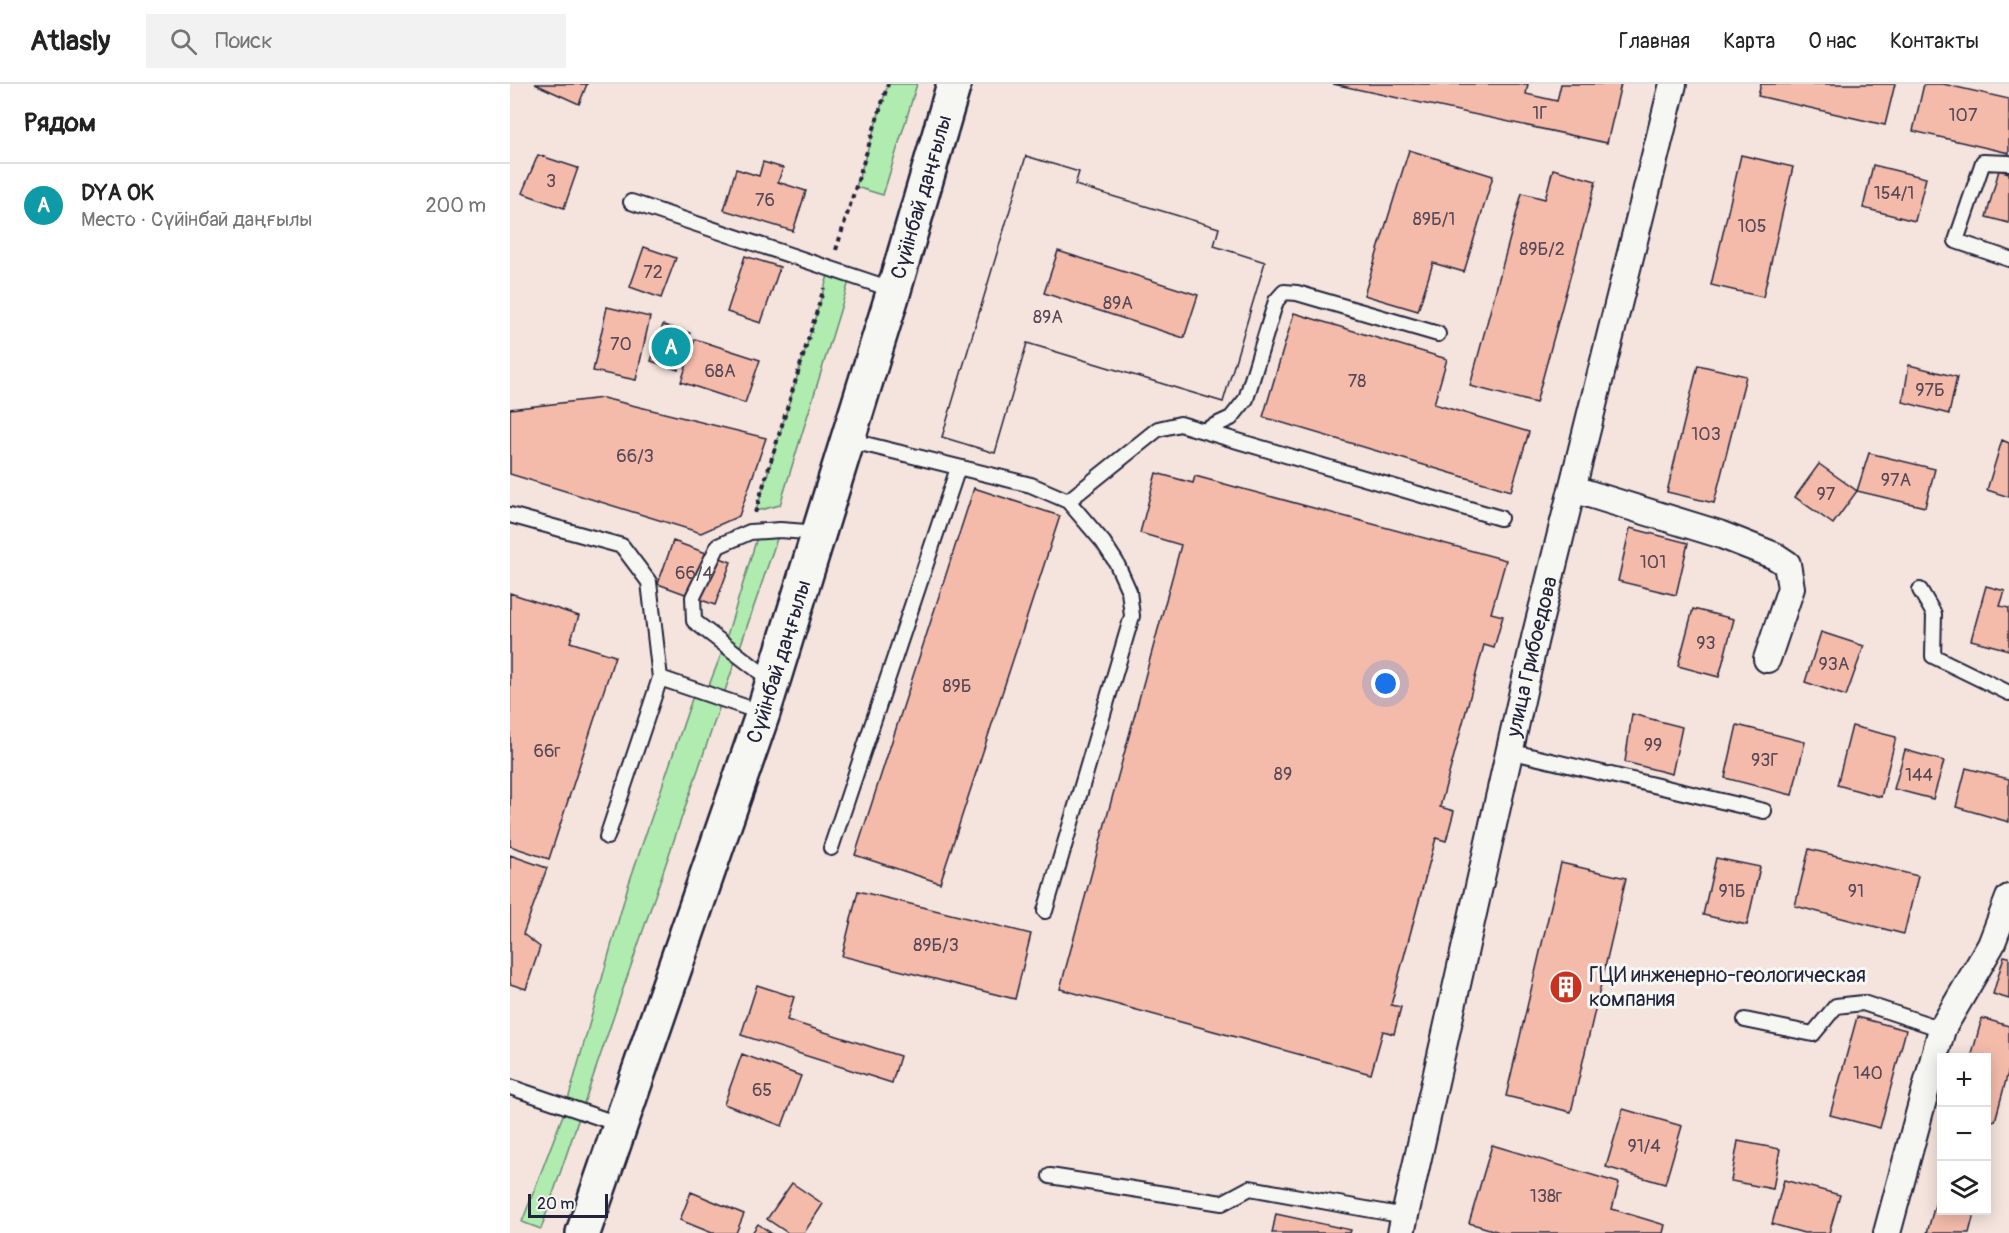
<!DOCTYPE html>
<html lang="ru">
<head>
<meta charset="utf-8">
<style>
	:root { --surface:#fff; --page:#f2f2f2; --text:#222; --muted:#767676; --line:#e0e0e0; --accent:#7c3aed }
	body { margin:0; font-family:Pangolin,sans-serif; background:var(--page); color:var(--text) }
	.controls { position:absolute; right:18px; bottom:18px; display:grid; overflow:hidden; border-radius:0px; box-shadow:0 3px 15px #0003 }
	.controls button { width:54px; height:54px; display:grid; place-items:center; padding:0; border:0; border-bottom:2px solid var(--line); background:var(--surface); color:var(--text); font:30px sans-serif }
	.scale { position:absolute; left:18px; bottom:15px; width:80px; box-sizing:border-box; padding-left:6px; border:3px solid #22223b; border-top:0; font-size:16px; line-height:21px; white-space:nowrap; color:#22223b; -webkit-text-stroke:4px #f6f6f2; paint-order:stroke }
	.you { position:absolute; left:876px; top:600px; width:21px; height:21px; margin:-15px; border:4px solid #fff; border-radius:50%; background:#1a73e8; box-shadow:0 0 0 9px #1a73e833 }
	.badge { display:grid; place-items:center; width:39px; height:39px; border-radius:50%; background:var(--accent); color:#fff; font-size:20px; font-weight:700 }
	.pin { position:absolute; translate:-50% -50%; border:3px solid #fff; box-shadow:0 2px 6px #0006 }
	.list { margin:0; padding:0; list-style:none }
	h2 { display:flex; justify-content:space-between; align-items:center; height:78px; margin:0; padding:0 24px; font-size:26px }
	h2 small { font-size:20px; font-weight:400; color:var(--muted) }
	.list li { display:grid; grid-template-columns:39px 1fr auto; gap:18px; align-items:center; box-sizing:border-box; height:84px; padding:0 24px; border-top:2px solid var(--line) }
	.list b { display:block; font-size:22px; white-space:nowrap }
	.list p { margin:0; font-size:20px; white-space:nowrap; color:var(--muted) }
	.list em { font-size:20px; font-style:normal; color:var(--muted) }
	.icon { flex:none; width:33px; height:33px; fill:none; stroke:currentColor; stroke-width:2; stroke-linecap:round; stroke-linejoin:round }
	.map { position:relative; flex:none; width:1499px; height:1149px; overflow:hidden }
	header { display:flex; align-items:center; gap:36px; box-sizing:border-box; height:84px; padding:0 30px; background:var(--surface); border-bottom:2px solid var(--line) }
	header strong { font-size:28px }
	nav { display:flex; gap:33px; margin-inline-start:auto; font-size:21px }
	.search { width:420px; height:54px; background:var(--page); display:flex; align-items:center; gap:15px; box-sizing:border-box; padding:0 21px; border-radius:0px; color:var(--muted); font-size:22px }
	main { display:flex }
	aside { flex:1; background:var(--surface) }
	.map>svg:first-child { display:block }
	.green { fill:#b0ebaf; stroke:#698675; stroke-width:1.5 }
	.building { fill:#f4bbab; stroke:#22223b; stroke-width:1.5; fill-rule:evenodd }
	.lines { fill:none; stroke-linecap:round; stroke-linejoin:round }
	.lane-casing { stroke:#22223b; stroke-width:18 }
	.street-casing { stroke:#22223b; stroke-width:30 }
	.primary-casing { stroke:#22223b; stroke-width:38 }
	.path { stroke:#22223b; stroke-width:4; stroke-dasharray:4.5 4.5; stroke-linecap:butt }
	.lane { stroke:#f6f6f2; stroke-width:14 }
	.street { stroke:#f6f6f2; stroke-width:26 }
	.primary { stroke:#f6f6f2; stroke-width:33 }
	.labels { text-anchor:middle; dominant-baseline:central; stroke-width:6; stroke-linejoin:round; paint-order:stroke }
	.number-label { font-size:18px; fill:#564857 }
	.street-label { font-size:21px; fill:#22223b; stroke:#f6f6f2 }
	.poi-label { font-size:21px; fill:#22223b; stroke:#f6f6f2; text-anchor:start }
</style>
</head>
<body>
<header>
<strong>Atlasly</strong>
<div class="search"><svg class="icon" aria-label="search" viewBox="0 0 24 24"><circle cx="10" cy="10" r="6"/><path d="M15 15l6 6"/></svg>Поиск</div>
<nav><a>Главная</a><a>Карта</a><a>О нас</a><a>Контакты</a></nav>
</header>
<main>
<aside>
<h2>Рядом<small></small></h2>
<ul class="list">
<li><span class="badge" style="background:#0f9aa8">A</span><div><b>DYA OK</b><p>Место · Сүйінбай даңғылы</p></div><em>200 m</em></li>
</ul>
</aside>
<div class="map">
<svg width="1499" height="1149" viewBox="0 0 1499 1149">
	<rect width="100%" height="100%" fill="#f5e4dd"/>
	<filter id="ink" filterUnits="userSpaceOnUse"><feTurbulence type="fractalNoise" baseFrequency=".0167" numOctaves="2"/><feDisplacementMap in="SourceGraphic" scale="12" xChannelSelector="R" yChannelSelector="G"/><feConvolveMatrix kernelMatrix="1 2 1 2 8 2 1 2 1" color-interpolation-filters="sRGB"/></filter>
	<g filter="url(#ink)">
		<path class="green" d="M378 0H407L373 111 346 103Z
			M320 185 341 191 270 421 246 427Z
			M270 446 31 1145 12 1138 56 1023 118 802 185 606 196 609 212 568 249 447Z"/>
		<path class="building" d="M25 0H77L69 20Z
			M823 0H1018L1016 10 1047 17 1051 0H1111L1097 59Z
			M1251 0H1385L1375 41 1248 12Z
			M1414 0H1433L1499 15V69L1403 47Z
			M899 66 983 92 954 188 923 179 908 227 854 211Z
			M28 71 68 84 54 124 12 109Z
			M1231 71 1283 83 1253 213 1201 201Z
			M516 72 569 88 565 101 709 144 704 162 755 178 713 318 517 259 485 369 432 353ZM548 167 688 211 674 254 534 209Z
			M516 72 569 88 565 101 709 144 704 162 755 178 713 318 517 259 485 369 432 353Z
			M253 78 273 84 268 98 296 107 283 147 214 126 226 85 249 92Z
			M1363 81 1416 94 1405 137 1353 124Z
			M1043 85 1086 97 1026 319 960 302 1012 109 1035 115Z
			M1489 86 1499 89V139L1476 133Z
			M134 163 166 174 151 214 120 203Z
			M235 172 270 183 251 239 217 228Z
			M97 223 140 233 126 296 83 287Z
			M784 229 937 275 924 320 1019 348 1001 407 753 333Z
			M153 241 180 249 168 286 141 277Z
			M185 255 250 276 235 319 171 298Z
			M1188 281 1236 292 1204 419 1157 408Z
			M1399 281 1447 293 1439 330 1393 318Z
			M93 314 256 354 229 432 191 449 0 390V325Z
			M1492 356 1499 359V413L1477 406Z
			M1359 369 1425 385 1415 423 1347 407Z
			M1309 380 1347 407 1323 440 1285 413Z
			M646 389 683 399 685 392 996 476 981 529 993 532 984 564 974 561 930 723 944 727 936 757 926 754 881 921 891 923 884 950 873 947 861 990 550 905 671 461 630 449Z
			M464 404 550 432 430 799 345 771Z
			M1120 444 1178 459 1166 511 1108 497Z
			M163 457 221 478 205 521 148 500Z
			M1476 502 1495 507 1490 522 1499 524V566L1461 556Z
			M0 509 69 532 60 558 105 572 39 775 0 762Z
			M1183 525 1224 535 1209 593 1168 582Z
			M1311 548 1354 562 1336 612 1295 598Z
			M1122 630 1172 643 1162 690 1115 678Z
			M1227 641 1295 658 1282 711 1215 694Z
			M1342 642 1386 653 1371 713 1327 701Z
			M1395 666 1434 677 1423 715 1384 705Z
			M1456 684 1499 695V738L1446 723Z
			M1299 765 1408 792 1394 850 1285 822Z
			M0 771 37 784 13 850 30 863 16 905 0 900Z
			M1206 774 1250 783 1237 841 1193 831Z
			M1051 779 1116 794 1061 1028 996 1012Z
			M348 807 521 850 505 915 332 872Z
			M1494 872 1499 873V915L1483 910Z
			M247 901 284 913 277 936 390 972 382 999 231 951Z
			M1347 933 1396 946 1370 1044 1320 1031Z
			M1472 934 1499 942V985L1485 1037 1476 1035V974H1461Z
			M232 970 291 992 272 1042 214 1020Z
			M1113 1025 1172 1042 1155 1100 1096 1083Z
			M1228 1057 1270 1065 1263 1105 1221 1097Z
			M982 1061 1109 1099 1102 1125 1155 1141 1153 1149H993L959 1139Z
			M1274 1096 1330 1111 1319 1149H1294L1262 1140Z
			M1432 1096V1126H1465L1459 1149H1417Z
			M282 1099 313 1120 294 1149H278L257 1135Z
			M181 1108 234 1130 226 1149H202L170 1136Z
			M766 1130 841 1146 840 1149H762Z
			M248 1140 261 1149H242Z"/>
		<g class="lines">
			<defs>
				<path id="lane" d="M1499 79 1473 78 1446 157 1499 175
					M121 118 384 206
					M695 346 721 334 736 315 766 217 774 208 787 209 928 250
					M338 356 521 401 558 417 593 458 606 478 619 507 622 532 535 827
					M558 417 648 345 670 340 990 434
					M0 431 112 462 139 498 150 594 97 753
					M1410 506 1424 530 1423 572 1499 609
					M150 594 253 629
					M263 598 184 537 183 513 208 462 240 448 270 446 310 449
					M999 667 1254 727
					M321 764 448 384
					M1235 936 1303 950 1326 922 1353 919 1432 945
					M0 1003 111 1041
					M540 1092 712 1119 740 1104 895 1132"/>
				<g id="street">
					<path d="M1063 405 1209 450 1265 472 1277 480 1281 504 1257 575"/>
					<path id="s1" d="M891 1149 1025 554 1163 0"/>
					<path d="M1377 1149 1432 945 1481 861 1499 814"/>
				</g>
				<g id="primary">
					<path id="s2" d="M73 1149 253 629 384 206 444 0"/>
				</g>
			</defs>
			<use href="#lane" class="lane-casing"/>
			<use href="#street" class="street-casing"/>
			<use href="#primary" class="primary-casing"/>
			<path class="path" d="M326 166 378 0
				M245 429 314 204"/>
			<use href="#lane" class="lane"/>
			<use href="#street" class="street"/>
			<use href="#primary" class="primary"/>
		</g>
	</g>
	<defs>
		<symbol id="building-disc" viewBox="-11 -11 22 22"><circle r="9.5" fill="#c8321e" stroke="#f6f6f2"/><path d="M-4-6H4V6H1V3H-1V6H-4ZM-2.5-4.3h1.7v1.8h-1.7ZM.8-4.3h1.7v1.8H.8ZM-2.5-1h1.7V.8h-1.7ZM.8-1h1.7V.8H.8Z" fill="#fff"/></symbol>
	</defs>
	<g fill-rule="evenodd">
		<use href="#building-disc" x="1037" y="884" width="38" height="38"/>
	</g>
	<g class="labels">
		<g class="number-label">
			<text x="1030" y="29">1Г</text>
			<text x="1453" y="31">107</text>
			<text x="41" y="97">3</text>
			<text x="1384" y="109">154/1</text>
			<text x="255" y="116">76</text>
			<text x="924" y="135">89Б/1</text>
			<text x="1242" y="142">105</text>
			<text x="1032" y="165">89Б/2</text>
			<text x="143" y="188">72</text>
			<text x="608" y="219">89А</text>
			<text x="538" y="233">89А</text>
			<text x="111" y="260">70</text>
			<text x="210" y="287">68А</text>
			<text x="847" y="297">78</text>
			<text x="1420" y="306">97Б</text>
			<text x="1196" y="350">103</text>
			<text x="125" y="372">66/3</text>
			<text x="1386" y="396">97А</text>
			<text x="1316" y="410">97</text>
			<text x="1143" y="478">101</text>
			<text x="184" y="489">66/4</text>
			<text x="1196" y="559">93</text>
			<text x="1324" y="580">93А</text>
			<text x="447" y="602">89Б</text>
			<text x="1143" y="661">99</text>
			<text x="37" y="667">66г</text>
			<text x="1255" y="676">93Г</text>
			<text x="773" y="690">89</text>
			<text x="1409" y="691">144</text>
			<text x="1222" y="807">91Б</text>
			<text x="1346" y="807">91</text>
			<text x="426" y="861">89Б/3</text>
			<text x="1358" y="989">140</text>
			<text x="252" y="1006">65</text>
			<text x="1134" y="1062">91/4</text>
			<text x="1036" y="1112">138г</text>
		</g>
		<g class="street-label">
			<text stroke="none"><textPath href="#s2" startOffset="1090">Сүйінбай даңғылы</textPath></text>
			<text stroke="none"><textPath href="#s1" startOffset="591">улица Грибоедова</textPath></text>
			<text stroke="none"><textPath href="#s2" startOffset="604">Сүйінбай даңғылы</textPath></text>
		</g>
		<g class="poi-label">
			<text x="1079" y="891">ГЦИ инженерно-геологическая<tspan x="1079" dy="24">компания</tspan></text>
		</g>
	</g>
</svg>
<div class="controls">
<button>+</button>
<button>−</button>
<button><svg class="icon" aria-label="layers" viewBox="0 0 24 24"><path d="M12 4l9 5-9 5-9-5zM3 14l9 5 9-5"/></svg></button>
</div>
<div class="scale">20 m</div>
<div class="you"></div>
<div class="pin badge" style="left:161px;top:263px;background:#0f9aa8">A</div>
</div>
</main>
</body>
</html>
